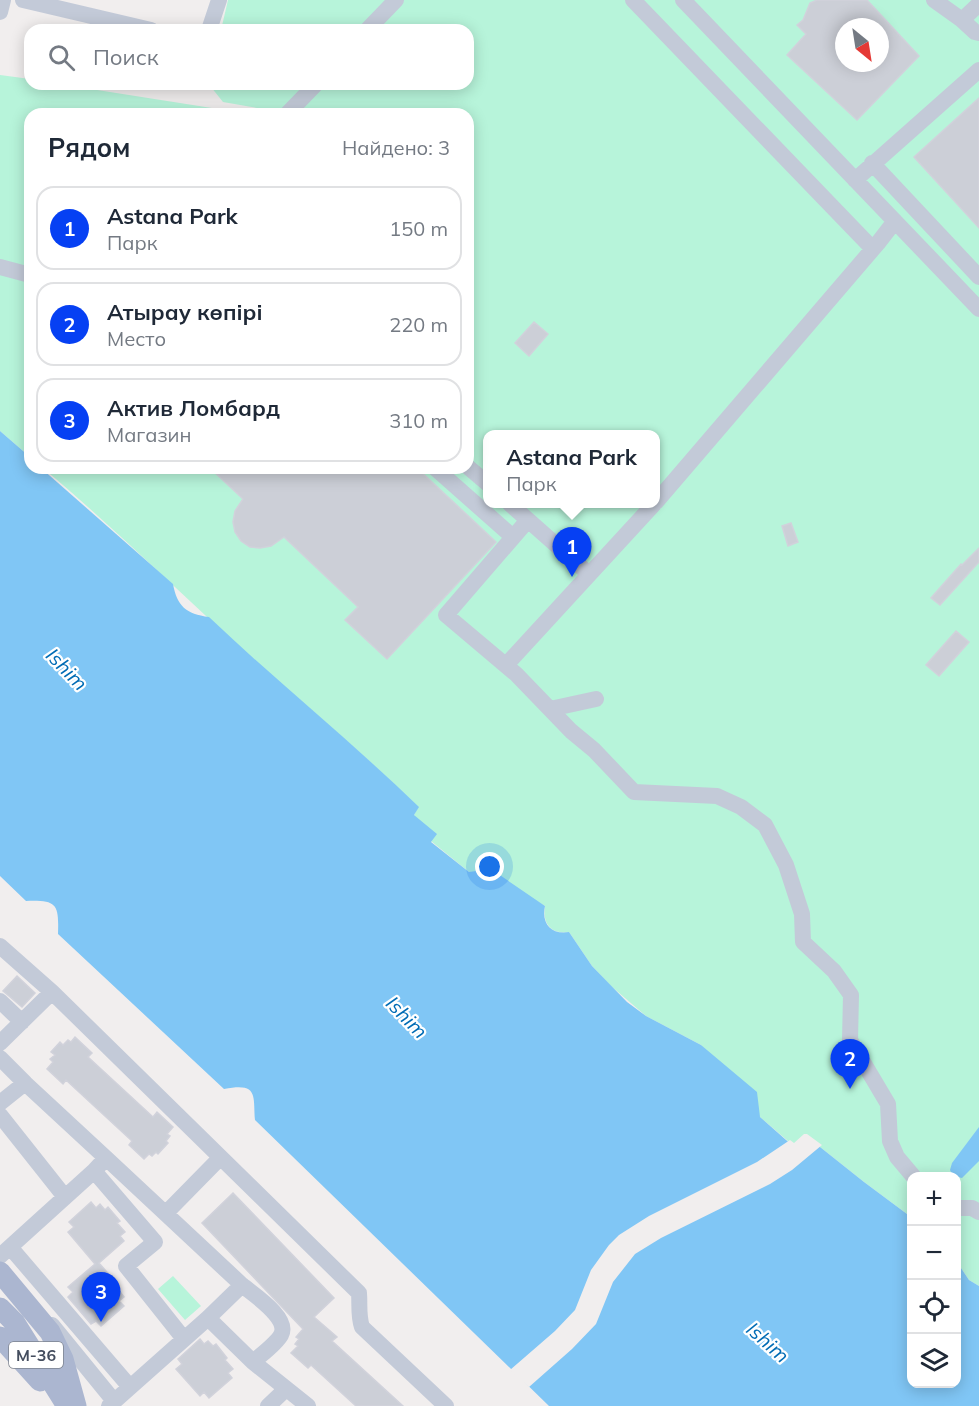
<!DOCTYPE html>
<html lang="ru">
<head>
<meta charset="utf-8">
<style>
	:root { --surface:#fff; --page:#f6f6f7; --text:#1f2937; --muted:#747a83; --line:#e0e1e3; --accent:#0640f3 }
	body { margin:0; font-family:Mulish,sans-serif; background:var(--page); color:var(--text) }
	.controls { position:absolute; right:18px; bottom:18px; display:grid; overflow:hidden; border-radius:12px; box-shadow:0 3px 15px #0003 }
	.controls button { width:54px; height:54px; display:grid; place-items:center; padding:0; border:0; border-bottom:2px solid var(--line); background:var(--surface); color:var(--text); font:30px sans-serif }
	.compass { position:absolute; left:835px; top:18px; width:54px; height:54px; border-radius:50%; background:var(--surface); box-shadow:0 3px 15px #0003; rotate:150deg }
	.you { position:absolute; left:490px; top:867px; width:21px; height:21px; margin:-15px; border:4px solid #fff; border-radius:50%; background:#1a73e8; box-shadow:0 0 0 9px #1a73e833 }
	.badge { display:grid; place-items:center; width:39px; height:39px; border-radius:50%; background:var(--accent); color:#fff; font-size:20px; font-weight:700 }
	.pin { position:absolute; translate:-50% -50px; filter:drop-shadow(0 2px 3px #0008) }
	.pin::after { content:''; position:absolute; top:32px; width:21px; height:18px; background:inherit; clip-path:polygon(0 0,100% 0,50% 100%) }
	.popup { position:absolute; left:483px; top:430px; width:177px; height:78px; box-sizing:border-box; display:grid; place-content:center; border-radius:12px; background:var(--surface); filter:drop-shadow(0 2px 4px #0005); font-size:20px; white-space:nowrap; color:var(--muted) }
	.popup b { font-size:22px; color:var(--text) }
	.popup::after { content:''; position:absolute; left:50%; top:100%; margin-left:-12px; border:12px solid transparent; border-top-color:var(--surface) }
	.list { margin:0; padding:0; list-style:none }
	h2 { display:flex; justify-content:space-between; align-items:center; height:78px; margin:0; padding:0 24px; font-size:26px }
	h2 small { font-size:20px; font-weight:400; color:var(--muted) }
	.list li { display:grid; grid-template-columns:39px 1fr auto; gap:18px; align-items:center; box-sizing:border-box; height:84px; margin:0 12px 12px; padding:0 12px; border:2px solid var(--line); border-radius:18px }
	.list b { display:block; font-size:22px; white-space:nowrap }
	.list p { margin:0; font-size:20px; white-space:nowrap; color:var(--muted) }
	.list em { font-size:20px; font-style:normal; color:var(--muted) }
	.icon { flex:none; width:33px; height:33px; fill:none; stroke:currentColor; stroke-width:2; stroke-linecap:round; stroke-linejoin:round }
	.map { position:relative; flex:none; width:979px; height:1406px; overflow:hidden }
	.search { position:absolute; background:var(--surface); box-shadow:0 3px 15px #0003; left:24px; top:24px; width:450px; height:66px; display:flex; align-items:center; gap:15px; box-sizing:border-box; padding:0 21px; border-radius:18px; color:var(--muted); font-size:22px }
	.panel { position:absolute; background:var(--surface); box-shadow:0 3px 15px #0003; left:24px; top:108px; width:450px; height:366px; border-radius:18px }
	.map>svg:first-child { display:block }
	.green { fill:#b7f4da; fill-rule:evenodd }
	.water { fill:#80c6f5 }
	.pier { fill:#f1eeee }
	.building { fill:#cccfd7; stroke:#d1d2db; stroke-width:1.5; fill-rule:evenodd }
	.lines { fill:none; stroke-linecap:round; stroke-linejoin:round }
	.minor { stroke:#c3cad8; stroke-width:16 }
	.major { stroke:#abb6d0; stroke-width:21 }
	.labels { text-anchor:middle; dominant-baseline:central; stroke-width:4.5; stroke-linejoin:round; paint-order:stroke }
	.shield { fill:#fff; stroke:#7c828e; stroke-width:1.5 }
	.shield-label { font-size:16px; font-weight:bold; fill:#444d5e }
	.water-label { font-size:20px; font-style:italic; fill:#006cb5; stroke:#fff }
</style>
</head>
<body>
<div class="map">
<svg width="979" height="1406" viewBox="0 0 979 1406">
	<rect width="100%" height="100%" fill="#f1eeee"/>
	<path class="green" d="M228 0H979V1286L969 1280 957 1262 956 1176H912L911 1217 864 1182 820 1147H795L760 1117 701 1045 646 1016 611 986 592 966 569 932C551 935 542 923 545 906L535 900 469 872 431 841 414 815 418 807C362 752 301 702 242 649 176 589 112 526 43 468H468V114H280V112L223 102 211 87V84H468V30H221ZM844 27H880V63H844ZM488 434H656V504H488Z
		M0 75 30 79V84H59L250 114H30V457L0 431Z
		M173 1276 201 1306 185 1320 158 1289Z"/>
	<path class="water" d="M0 431 30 457V468H41L173 584C177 606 186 614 209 617 277 682 351 741 419 807L414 815 437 834 431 842 469 872 491 869 545 906C541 923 551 935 569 932L592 966 627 1002 646 1016 701 1045 757 1092 760 1117 794 1147H820L864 1182 911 1217 912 1384H956L957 1262 969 1280 979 1286V1406H549L255 1120C253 1096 259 1082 224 1089L58 934C59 904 57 900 26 901L0 876Z
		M979 1127V1161L962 1178 953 1176 950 1170 952 1163Z"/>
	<path class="pier" d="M804 1134H807L822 1145 792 1170 770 1184 661 1238 635 1254 613 1282 596 1324 572 1349 529 1387 510 1370 555 1331 575 1310 591 1270 609 1245 619 1235 649 1216 757 1162 790 1140 794 1143Z"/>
	<path class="building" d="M817 0H867L919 56 857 120 787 55 806 34 797 25 803 20 810 3ZM844 27H880V63H844Z
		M979 98V228L914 157Z
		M534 322 548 334 529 356 515 343Z
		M210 468H417L496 542 387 659 345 620 358 607 284 537 271 546 260 548 250 547 241 541 235 532 233 522 235 511 243 499Z
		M791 523 798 542 788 546 782 526Z
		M979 548V562L940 605 931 598 961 564 962 565Z
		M956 631 969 642 939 676 926 665Z
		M17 976 35 993 22 1007 3 991Z
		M75 1037 92 1053 88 1057 153 1117 157 1112 173 1127 167 1134 170 1136 166 1141 168 1143 158 1154 156 1152 152 1156 149 1154 144 1159 129 1145 132 1141 66 1080 63 1084 47 1069 53 1062 50 1059 55 1055 51 1052 60 1042 63 1045 68 1040 71 1042Z
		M233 1193 334 1298 314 1317 337 1337 332 1341 403 1406H356L311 1365 308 1368 291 1353 298 1346 295 1344 299 1339 296 1337 303 1329 202 1223Z
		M91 1202 96 1208 100 1204 105 1210 108 1207 120 1221 117 1223 125 1232 120 1236 124 1241 99 1263 119 1286 117 1288 124 1297 119 1301 124 1306 101 1326 96 1321 91 1324 68 1297 73 1292 68 1287 95 1264 68 1232 74 1227 69 1222Z
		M200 1339 204 1344 208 1341 213 1346 216 1344 227 1358 225 1360 233 1369 228 1373 232 1378 209 1398 204 1392 200 1396 176 1369 182 1364 178 1359Z"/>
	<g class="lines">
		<path class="minor" d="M23 0 151 30
			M633 0 872 248
			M683 0 979 309
			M934 0 962 20 979 4
			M0 12 3 0
			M962 20 975 32 979 33
			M209 30 219 0
			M367 30 396 0
			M287 114 316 84
			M872 163 979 277
			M855 180 979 70
			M0 267 30 275
			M468 467 488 484
			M435 468 513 537
			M656 502 878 243 895 221
			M510 504 589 574
			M528 520 446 615 516 674 571 731 594 750 634 792 717 796 741 807 765 825 786 865 802 914 803 942 834 971 851 995 850 1040 888 1104 890 1141 897 1157 913 1176
			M506 665 654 504
			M550 709 596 699
			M0 946 52 992 359 1293C360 1306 358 1315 362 1327L446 1406
			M0 1001 22 1022
			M0 1043 52 992
			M0 1058 25 1083 0 1103
			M25 1083 106 1158
			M0 1115 65 1197
			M94 1171 106 1158 242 1285 208 1318
			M956 1208H972L979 1212
			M166 1213 220 1158
			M10 1247 130 1387
			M0 1256 94 1171 155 1242 126 1266 184 1339
			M242 1285C254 1295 290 1318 281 1335 276 1344 262 1354 253 1362
			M52 1325 114 1401
			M109 1406 208 1318 253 1362 308 1406
			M268 1406 286 1389"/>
		<path class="major" d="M0 1272 50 1332 63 1359 76 1406
			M0 1308 15 1323 67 1406
			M0 1337 40 1381"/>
	</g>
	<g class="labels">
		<rect class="shield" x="9" y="1342" width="54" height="26" rx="4.5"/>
		<g class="shield-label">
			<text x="36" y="1355">M-36</text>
		</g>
		<g class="water-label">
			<text transform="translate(67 669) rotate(46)">Ishim</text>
			<text transform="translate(407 1017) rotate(46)">Ishim</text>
			<text transform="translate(768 1342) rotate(42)">Ishim</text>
		</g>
	</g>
</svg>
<div class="controls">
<button>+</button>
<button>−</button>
<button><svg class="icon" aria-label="locate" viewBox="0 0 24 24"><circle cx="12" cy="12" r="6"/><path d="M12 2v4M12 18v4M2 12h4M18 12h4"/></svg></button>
<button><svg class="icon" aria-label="layers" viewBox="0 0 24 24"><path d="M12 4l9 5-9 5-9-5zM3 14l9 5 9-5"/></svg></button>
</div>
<svg class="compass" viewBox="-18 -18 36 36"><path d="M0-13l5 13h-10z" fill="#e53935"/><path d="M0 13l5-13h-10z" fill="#747a83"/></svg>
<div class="you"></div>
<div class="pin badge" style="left:572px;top:577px">1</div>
<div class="popup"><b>Astana Park</b>Парк</div>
<div class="pin badge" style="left:850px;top:1089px">2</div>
<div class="pin badge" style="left:101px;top:1322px">3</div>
<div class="search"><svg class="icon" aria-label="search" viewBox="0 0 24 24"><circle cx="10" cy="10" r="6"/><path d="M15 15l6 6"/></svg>Поиск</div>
<section class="panel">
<h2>Рядом<small>Найдено: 3</small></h2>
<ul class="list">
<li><span class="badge">1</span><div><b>Astana Park</b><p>Парк</p></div><em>150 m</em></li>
<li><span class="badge">2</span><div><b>Атырау көпірі</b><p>Место</p></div><em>220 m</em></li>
<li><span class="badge">3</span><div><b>Актив Ломбард</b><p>Магазин</p></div><em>310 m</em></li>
</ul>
</section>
</div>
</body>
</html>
